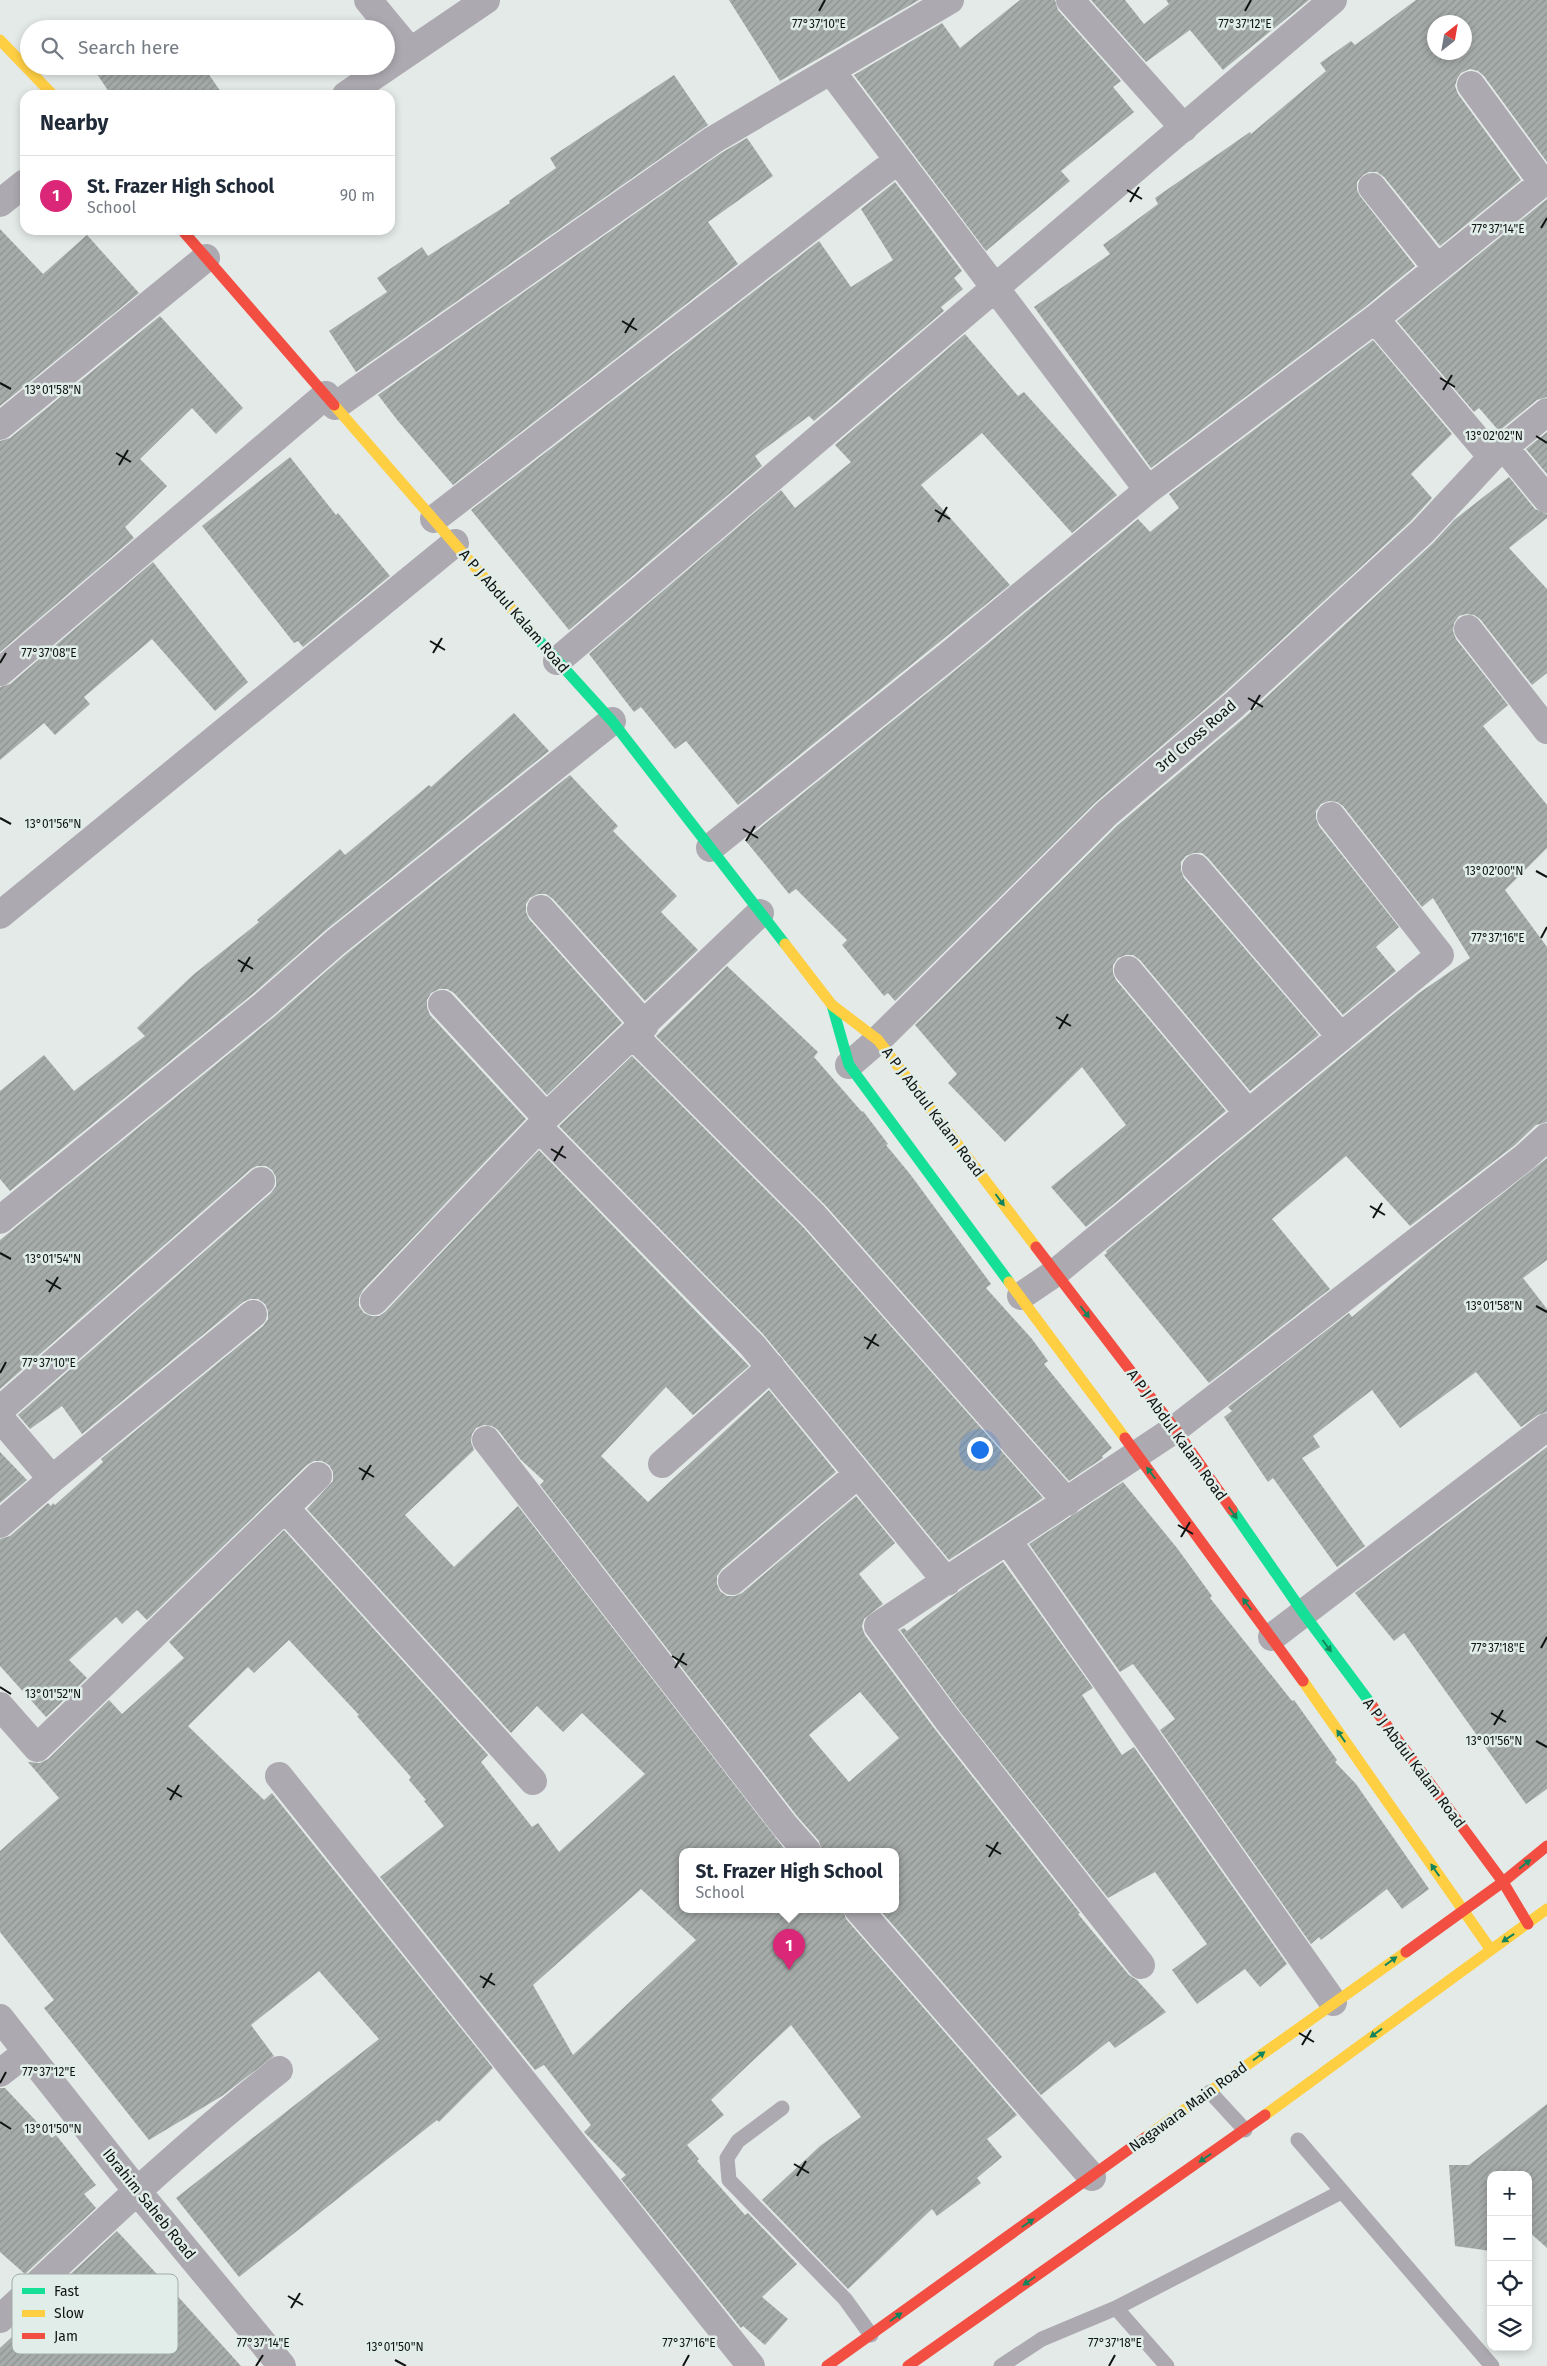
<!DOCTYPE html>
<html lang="en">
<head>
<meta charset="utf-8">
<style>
	:root { --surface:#fff; --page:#f2f2f3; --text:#1f2937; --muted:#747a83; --line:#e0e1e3; --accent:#db2777 }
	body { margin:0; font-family:"Fira Sans",sans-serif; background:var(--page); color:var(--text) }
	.controls { position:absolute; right:15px; bottom:15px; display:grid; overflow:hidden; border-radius:10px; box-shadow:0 2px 8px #0003 }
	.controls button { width:45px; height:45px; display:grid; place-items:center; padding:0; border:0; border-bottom:1px solid var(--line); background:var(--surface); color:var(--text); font:25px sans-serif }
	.compass { position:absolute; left:1427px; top:15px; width:45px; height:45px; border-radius:50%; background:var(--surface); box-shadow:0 2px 8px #0003; rotate:31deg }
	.you { position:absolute; left:979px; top:1449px; width:18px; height:18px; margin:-12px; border:4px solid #fff; border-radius:50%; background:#1a73e8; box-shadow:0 0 0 8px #1a73e833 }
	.badge { display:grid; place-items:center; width:32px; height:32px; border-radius:50%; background:var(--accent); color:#fff; font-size:16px; font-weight:700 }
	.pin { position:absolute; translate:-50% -41px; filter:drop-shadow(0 1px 2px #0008) }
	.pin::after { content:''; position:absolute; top:26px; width:18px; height:15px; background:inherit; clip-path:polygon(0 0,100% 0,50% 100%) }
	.popup { position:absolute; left:679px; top:1848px; width:220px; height:65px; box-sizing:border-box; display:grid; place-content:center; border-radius:10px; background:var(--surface); filter:drop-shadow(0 1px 4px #0005); font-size:16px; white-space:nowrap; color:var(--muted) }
	.popup b { font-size:19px; color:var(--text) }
	.popup::after { content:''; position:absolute; left:50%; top:100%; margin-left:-10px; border:10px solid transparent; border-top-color:var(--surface) }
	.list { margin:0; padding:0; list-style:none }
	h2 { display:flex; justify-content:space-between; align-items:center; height:65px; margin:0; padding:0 20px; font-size:21px }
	h2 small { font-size:16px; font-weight:400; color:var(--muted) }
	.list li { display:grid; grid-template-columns:32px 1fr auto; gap:15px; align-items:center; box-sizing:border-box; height:80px; padding:0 20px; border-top:1px solid var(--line) }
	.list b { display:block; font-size:19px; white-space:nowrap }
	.list p { margin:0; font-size:16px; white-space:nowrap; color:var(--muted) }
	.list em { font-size:16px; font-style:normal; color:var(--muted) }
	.icon { flex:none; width:28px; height:28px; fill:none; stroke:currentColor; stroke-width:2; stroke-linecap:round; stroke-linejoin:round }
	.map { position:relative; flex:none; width:1547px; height:2366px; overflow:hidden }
	.search { position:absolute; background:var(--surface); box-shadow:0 2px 8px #0003; left:20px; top:20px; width:375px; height:55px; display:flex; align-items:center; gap:12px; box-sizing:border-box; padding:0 18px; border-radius:28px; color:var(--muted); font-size:19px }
	.panel { position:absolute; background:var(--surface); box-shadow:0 2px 8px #0003; left:20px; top:90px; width:375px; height:145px; border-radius:15px }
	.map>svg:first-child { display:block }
	.building { fill:url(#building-hatch); fill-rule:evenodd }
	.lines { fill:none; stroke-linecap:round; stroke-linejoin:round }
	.lane { stroke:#ada9b0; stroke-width:15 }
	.street { stroke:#ada9b0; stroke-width:28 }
	.fast { stroke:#16e098; stroke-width:11 }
	.slow { stroke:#ffcf43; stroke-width:11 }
	.jam { stroke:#f24e42; stroke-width:11 }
	.oneway { fill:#13845b }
	.ticks { fill:none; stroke:#0f1311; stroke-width:2 }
	.labels { text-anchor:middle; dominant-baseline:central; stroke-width:5; stroke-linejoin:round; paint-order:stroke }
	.street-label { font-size:15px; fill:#0f1311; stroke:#e0ede9 }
	.key { fill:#e0ede9; stroke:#a1aca8; stroke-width:1 }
	.key-label { font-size:14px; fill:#0f1311 }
	.ticks-label { font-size:12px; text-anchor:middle; fill:#0f1311; stroke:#e0ede9; stroke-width:5; stroke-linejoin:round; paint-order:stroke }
</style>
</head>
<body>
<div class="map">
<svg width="1547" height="2366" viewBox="0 0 1547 2366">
	<defs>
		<pattern id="building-hatch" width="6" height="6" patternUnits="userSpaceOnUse" patternTransform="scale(1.25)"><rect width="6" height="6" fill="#a6acaa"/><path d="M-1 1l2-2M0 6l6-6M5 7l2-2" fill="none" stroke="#8e9391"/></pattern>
	</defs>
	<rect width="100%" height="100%" fill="#e3eae8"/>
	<path class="building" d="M729 0H919L780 81Z
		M1020 0H1055L1058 10 1121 81 1113 87 1134 112 1061 171 1070 181 986 251 854 75 942 23 960 48Z
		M1091 0H1125L1144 24 1169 4 1166 0H1309L1223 70 1190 30 1146 62Z
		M1416 0H1547V162L1484 76 1478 71 1470 69 1461 73 1457 79 1455 86 1458 94 1521 180 1440 246 1384 177 1377 172H1369L1363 175 1357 182V190L1360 196 1415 266 1365 307 1151 468 1034 307 1110 254 1103 245 1158 204 1155 198 1250 132 1251 134 1326 71 1320 63 1351 41 1355 45ZM1434 22H1464V52H1434Z
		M109 66H203L223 95H111L97 74Z
		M674 75 708 125 356 372 329 331 387 292 377 278 422 247 428 256 510 203 509 201 556 168 550 158Z
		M747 138 773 176 708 222 738 264 453 485 398 421 378 395 721 153Z
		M895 182 962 271 954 278 963 289 941 307 944 311 814 421 809 416 755 456 762 466 569 630 471 510 819 241 851 287 893 260 861 209Z
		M1547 199V397L1537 400 1499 431 1479 408 1474 412 1397 321Z
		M0 229 43 274 87 235 139 293 0 406Z
		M160 316 243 408 216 434 192 408 140 459 167 486 125 527 134 538 0 652V441L10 438Z
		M965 334 1018 396 1024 392 1117 495 1072 533 982 433 921 485 1010 585 738 805 686 741 675 749 641 707 634 712 589 654 781 490 795 508 851 462 835 445Z
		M1373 340 1452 434 1411 474 1432 498 1411 521 1224 693 1096 802 895 1001 888 993 884 996 842 945 847 940 796 889 789 894 745 840 963 664 1138 519 1150 532 1179 508 1169 494Z
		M1547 432V474L1526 449Z
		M290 457 336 515 338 513 390 576 303 647 298 641 294 643 202 526Z
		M1509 477 1535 509 1547 514V518L1509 548 1547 589V673L1532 685 1480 619 1474 615 1466 614 1459 616 1454 623 1453 631 1456 639 1508 705 1483 726 1547 805V848L1505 890 1547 947V1122L1536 1125 1515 1145 1410 1226 1346 1156 1272 1219 1330 1289 1209 1383 1104 1255 1107 1253 1106 1251 1419 993 1470 958 1433 898 1422 907 1343 806 1337 802 1329 801 1321 804 1316 811V818L1319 826 1399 927 1376 947 1396 971 1343 1015 1208 858 1202 853H1194L1186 856 1181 862V870L1184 878 1319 1035 1250 1091 1140 960 1133 955H1126L1118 958 1113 965V973L1116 980 1226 1111 1086 1227 1051 1187 1126 1125 1082 1067 1005 1142 948 1083 957 1074 915 1025 1118 825 1245 717 1433 543 1454 520Z
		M153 562 248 682 215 711 152 639 84 697 90 704 55 735 44 723 0 760V687L10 684Z
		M514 713 549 751 326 930 254 993 10 1191 0 1179V1091L44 1055 74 1091 145 1036 137 1028 193 975 259 922 257 920 340 849 345 855 429 785 431 787Z
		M570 775 618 826 613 831 677 896 661 912 698 950 645 1001 553 899 546 894H538L530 898 526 904V912L529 919 622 1023 547 1095 454 993 447 989H439L431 993 427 1000V1007L430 1015 526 1119 363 1290 359 1298V1306L364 1313 371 1316H379L385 1312 539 1150 749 1366 693 1415 666 1387 601 1456 648 1502 769 1390 836 1472 722 1569 717 1576V1584L720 1591 727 1596H735L742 1593 856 1496 895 1543 859 1574 883 1604 864 1619 862 1627 865 1635 934 1728 1080 1913 1078 1914 1129 1975 1137 1980 1166 2012 1115 2048 1109 2041 1041 2095 879 1909H895V1851H822L819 1841 797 1816 540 1485 544 1481 521 1460 498 1430 492 1426 484 1425 476 1428 472 1434 471 1442 474 1450 405 1515 454 1567 518 1506 786 1851H683V1909H843L846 1919 1017 2115 987 2139 1002 2157 977 2178 981 2183 937 2216 932 2209 848 2289 762 2200 820 2146 861 2117 791 2025 711 2100 724 2115 687 2145 699 2159 697 2161 745 2215 748 2213 797 2264 762 2297 788 2319 765 2345 743 2326 741 2328 621 2179 626 2175 584 2132 591 2125 544 2065 535 2070 380 1877 444 1826 424 1801 426 1800 409 1780 411 1777 357 1716 359 1715 289 1640 254 1673 248 1667 188 1726 264 1800 272 1793 275 1797 493 2068 439 2122 437 2120 239 2277 176 2198 379 2039 319 1971 251 2025 274 2056 222 2096 149 2140 44 2008 54 2000 0 1932V1851L59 1798 28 1762 40 1763 48 1759 109 1700 122 1714 184 1658 169 1642 284 1530 488 1755 481 1762 532 1827 538 1823 559 1852 645 1774 582 1713 563 1732 537 1706 511 1733 307 1509 333 1481V1472L329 1465 322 1461H314L307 1465 147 1620 137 1610 122 1624 116 1617 69 1660 87 1678 46 1717 0 1666V1539L10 1536 48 1503 51 1506 53 1503 55 1505 103 1462 101 1459 263 1326 268 1319V1311L265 1304 258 1299H250L243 1302 82 1434 62 1406 30 1429 18 1415 271 1193 276 1186V1177L272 1170 266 1166H257L251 1169 0 1389V1240L274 1017 346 954ZM860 1692 899 1738 849 1782 809 1735ZM641 1889 696 1940 573 2055 533 1985Z
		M727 966 818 1052 814 1057 862 1112 863 1111 888 1144 886 1145 910 1174 991 1284 986 1288 1032 1339 1048 1361 1044 1364 1112 1448 1102 1456 1103 1458 1069 1481 826 1206 656 1036Z
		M632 1056 803 1227 1043 1498 949 1560 763 1334 559 1126Z
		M1547 1158V1260L1523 1278 1547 1309V1412L1538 1415 1521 1427 1476 1372 1400 1428 1372 1390 1313 1436 1320 1447 1302 1458 1365 1546 1337 1567 1273 1478 1268 1482 1224 1417 1232 1411 1228 1407 1349 1313 1352 1317 1431 1250Z
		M1547 1447V1789L1526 1804 1404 1633 1394 1641 1355 1593Z
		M0 1452 27 1480 0 1503Z
		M1123 1482 1177 1548 1212 1596 1210 1598 1292 1701 1294 1700 1337 1760 1335 1762 1356 1784 1429 1889 1402 1909 1387 1889 1321 1940 1319 1937 1311 1944 1160 1730 1175 1719 1133 1664 1120 1672 1029 1544Z
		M1003 1562 1093 1688 1082 1695 1122 1755 1134 1747 1287 1964 1260 1987 1245 1969 1197 2004 1172 1970 1207 1944 1155 1872 1108 1898 959 1710 900 1630 904 1628 907 1631 965 1587Z
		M0 2088H5L52 2138 56 2135 96 2185 84 2194 96 2208 25 2274 0 2252Z
		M1547 2104V2248L1528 2231V2175H1491V2251L1455 2246 1449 2165H1469Z
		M117 2231 182 2301 241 2366H0V2348L53 2299 48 2295Z"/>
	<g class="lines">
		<path class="lane" d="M1210 2092 1245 2130
			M782 2108 738 2141 727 2158 729 2180 845 2299 871 2335
			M1298 2140 1492 2366
			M1116 2308 1167 2366
			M1001 2366 1042 2339 1116 2308 1341 2192"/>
		<path class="street" d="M368 0 410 51
			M1070 0 1184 128
			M831 71 1148 490
			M1471 85 1543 183
			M346 95 486 0
			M1372 187 1437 268
			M0 203 25 183
			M1375 319 1492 457
			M335 406 713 140 950 0
			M0 426 206 258
			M1504 447 1547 499
			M434 519 898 160
			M1468 629 1547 730
			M557 661 1333 0
			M0 672 326 395
			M710 848 953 652 1148 490 1375 319 1547 179
			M1196 868 1341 1037
			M541 909 645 1025
			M0 915 455 543
			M1128 970 1248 1113
			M442 1004 546 1117
			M633 1035 814 1216 1067 1502
			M849 1065 878 1040 1107 813 1234 705 1422 532 1492 457 1547 412
			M539 1128 752 1345 947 1582
			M0 1220 264 1005 336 942 612 721
			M1021 1296 1055 1273 1440 955 1331 816
			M374 1301 539 1128 546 1117 760 913
			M0 1410 261 1181
			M0 1418 52 1479 0 1524
			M486 1440 785 1826 807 1851
			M662 1464 771 1367
			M52 1479 253 1314
			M285 1508 533 1781
			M1008 1541 1333 2002
			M732 1581 858 1474
			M1272 1637 1547 1427
			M0 1706 37 1748 318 1476
			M279 1776 751 2366
			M858 1909 1092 2177
			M1141 1965 947 1719 878 1626 1175 1429 1525 1157 1547 1137
			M0 2018 137 2191 282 2366
			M0 2073 27 2052
			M0 2319C91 2234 181 2147 279 2070"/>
		<path class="fast" d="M535 636 612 721 785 944
			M832 1005 849 1065 1009 1282
			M1232 1510 1304 1614 1371 1704"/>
		<path class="slow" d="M0 40 53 95
			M334 405 535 636
			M785 944 832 1005 878 1040 1036 1247
			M1009 1282 1125 1438
			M1303 1681 1491 1950
			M1265 2115 1547 1909
			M1146 2137 1406 1952"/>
		<path class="jam" d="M182 230 334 405
			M1036 1247 1175 1429 1232 1510
			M1125 1438 1303 1681
			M1371 1704 1503 1882 1528 1924
			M1406 1952 1503 1882 1547 1846
			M827 2366 1146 2137
			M908 2366 1265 2115"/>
	</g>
	<defs><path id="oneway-solid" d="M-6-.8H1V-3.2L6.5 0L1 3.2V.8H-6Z" transform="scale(1.25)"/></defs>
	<g class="oneway">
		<use href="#oneway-solid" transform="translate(1000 1200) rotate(53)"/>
		<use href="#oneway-solid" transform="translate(1085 1312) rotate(53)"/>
		<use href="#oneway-solid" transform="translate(1151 1473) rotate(-127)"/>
		<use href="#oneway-solid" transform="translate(1233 1513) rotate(55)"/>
		<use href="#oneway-solid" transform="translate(1247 1604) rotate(-127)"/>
		<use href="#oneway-solid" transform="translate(1327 1646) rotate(53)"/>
		<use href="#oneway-solid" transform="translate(1341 1736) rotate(-125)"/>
		<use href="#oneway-solid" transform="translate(1525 1864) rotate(-39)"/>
		<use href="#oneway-solid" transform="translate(1435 1870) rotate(-125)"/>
		<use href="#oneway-solid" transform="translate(1508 1938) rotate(146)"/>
		<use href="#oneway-solid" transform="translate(1391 1961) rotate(-36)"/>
		<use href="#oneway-solid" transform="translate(1376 2033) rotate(144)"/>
		<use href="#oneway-solid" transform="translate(1259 2056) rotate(-36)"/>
		<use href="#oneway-solid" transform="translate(1205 2158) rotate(145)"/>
		<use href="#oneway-solid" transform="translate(1028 2223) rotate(-35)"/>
		<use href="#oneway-solid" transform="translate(1029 2281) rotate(145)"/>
		<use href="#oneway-solid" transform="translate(896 2317) rotate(-35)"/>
	</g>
	<path class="ticks" d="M819 11 825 0M1245 11 1251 0M1127 190 1142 199M1130 202 1139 187M1541 228 1547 218M622 321 637 330M625 333 634 318M1440 378 1455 387M0 383 11 389M1443 390 1452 375M1536 436 1547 443M116 453 131 462M119 465 128 450M935 510 950 519M938 522 947 507M430 641 445 650M433 653 442 638M0 663 6 653M1248 698 1263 707M1251 710 1260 695M0 818 11 824M743 829 758 838M746 841 755 826M1536 871 1547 877M1541 938 1547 927M238 960 253 969M241 972 250 957M1056 1017 1071 1026M1059 1029 1068 1014M551 1149 566 1158M554 1161 563 1146M1370 1206 1385 1215M1373 1218 1382 1203M0 1253 11 1259M46 1280 61 1289M49 1292 58 1277M1536 1306 1547 1312M864 1337 879 1346M867 1349 876 1334M0 1373 6 1362M359 1468 374 1477M362 1480 371 1465M1178 1525 1193 1534M1181 1537 1190 1522M1541 1648 1547 1637M672 1656 687 1665M675 1668 684 1653M0 1687 11 1694M1491 1713 1506 1722M1494 1725 1503 1710M1536 1741 1547 1747M167 1788 182 1797M170 1800 179 1785M986 1845 1001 1854M989 1857 998 1842M480 1976 495 1985M483 1988 492 1973M1299 2033 1314 2042M1302 2045 1311 2030M0 2083 6 2072M0 2122 11 2129M794 2164 809 2173M797 2176 806 2161M288 2296 303 2305M291 2308 300 2293M395 2360 406 2366M256 2366 263 2355M683 2366 689 2355M1109 2366 1115 2355"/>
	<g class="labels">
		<g class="street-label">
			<text transform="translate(514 611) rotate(49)">A P J Abdul Kalam Road</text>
			<text transform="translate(1196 736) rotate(-41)">3rd Cross Road</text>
			<text transform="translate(933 1112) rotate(53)">A P J Abdul Kalam Road</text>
			<text transform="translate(1177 1435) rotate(54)">A P J Abdul Kalam Road</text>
			<text transform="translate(1414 1763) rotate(53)">A P J Abdul Kalam Road</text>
			<text transform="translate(1188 2107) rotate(-36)">Nagawara Main Road</text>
			<text transform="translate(149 2204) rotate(51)">Ibrahim Saheb Road</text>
		</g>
	</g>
	<rect x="12" y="2274" width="166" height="80" rx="8" class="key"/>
	<rect x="22" y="2288" width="23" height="6" fill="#16e098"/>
	<rect x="22" y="2310" width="23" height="7" fill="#ffcf43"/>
	<rect x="22" y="2333" width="23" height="6" fill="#f24e42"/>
	<g class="key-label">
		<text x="54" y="2296">Fast</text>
		<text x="54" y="2318">Slow</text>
		<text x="54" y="2341">Jam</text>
	</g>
	<g class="ticks-label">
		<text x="819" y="28">77°37'10"E</text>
		<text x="1245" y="28">77°37'12"E</text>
		<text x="1498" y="233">77°37'14"E</text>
		<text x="53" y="394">13°01'58"N</text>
		<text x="1494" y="440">13°02'02"N</text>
		<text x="49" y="657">77°37'08"E</text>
		<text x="53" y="828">13°01'56"N</text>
		<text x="1494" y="875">13°02'00"N</text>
		<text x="1498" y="942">77°37'16"E</text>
		<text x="53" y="1263">13°01'54"N</text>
		<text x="1494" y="1310">13°01'58"N</text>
		<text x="49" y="1367">77°37'10"E</text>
		<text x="1498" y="1652">77°37'18"E</text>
		<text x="53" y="1698">13°01'52"N</text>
		<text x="1494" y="1745">13°01'56"N</text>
		<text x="49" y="2076">77°37'12"E</text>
		<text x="53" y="2133">13°01'50"N</text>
		<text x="263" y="2347">77°37'14"E</text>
		<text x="689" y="2347">77°37'16"E</text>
		<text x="1115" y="2347">77°37'18"E</text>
		<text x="395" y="2351">13°01'50"N</text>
	</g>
</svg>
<div class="controls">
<button>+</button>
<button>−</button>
<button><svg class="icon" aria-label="locate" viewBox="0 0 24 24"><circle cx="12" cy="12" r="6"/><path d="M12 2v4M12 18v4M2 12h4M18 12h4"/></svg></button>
<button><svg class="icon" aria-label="layers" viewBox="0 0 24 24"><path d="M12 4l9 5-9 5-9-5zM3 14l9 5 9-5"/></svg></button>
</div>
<svg class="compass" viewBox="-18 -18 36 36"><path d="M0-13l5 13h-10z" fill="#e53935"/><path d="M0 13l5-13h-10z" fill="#747a83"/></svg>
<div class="you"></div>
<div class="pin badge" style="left:789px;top:1970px">1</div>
<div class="popup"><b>St. Frazer High School</b>School</div>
<div class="search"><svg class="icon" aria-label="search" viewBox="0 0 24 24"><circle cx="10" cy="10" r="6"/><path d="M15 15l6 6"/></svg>Search here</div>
<section class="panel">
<h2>Nearby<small></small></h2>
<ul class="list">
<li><span class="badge">1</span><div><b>St. Frazer High School</b><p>School</p></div><em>90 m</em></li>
</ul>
</section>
</div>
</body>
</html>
